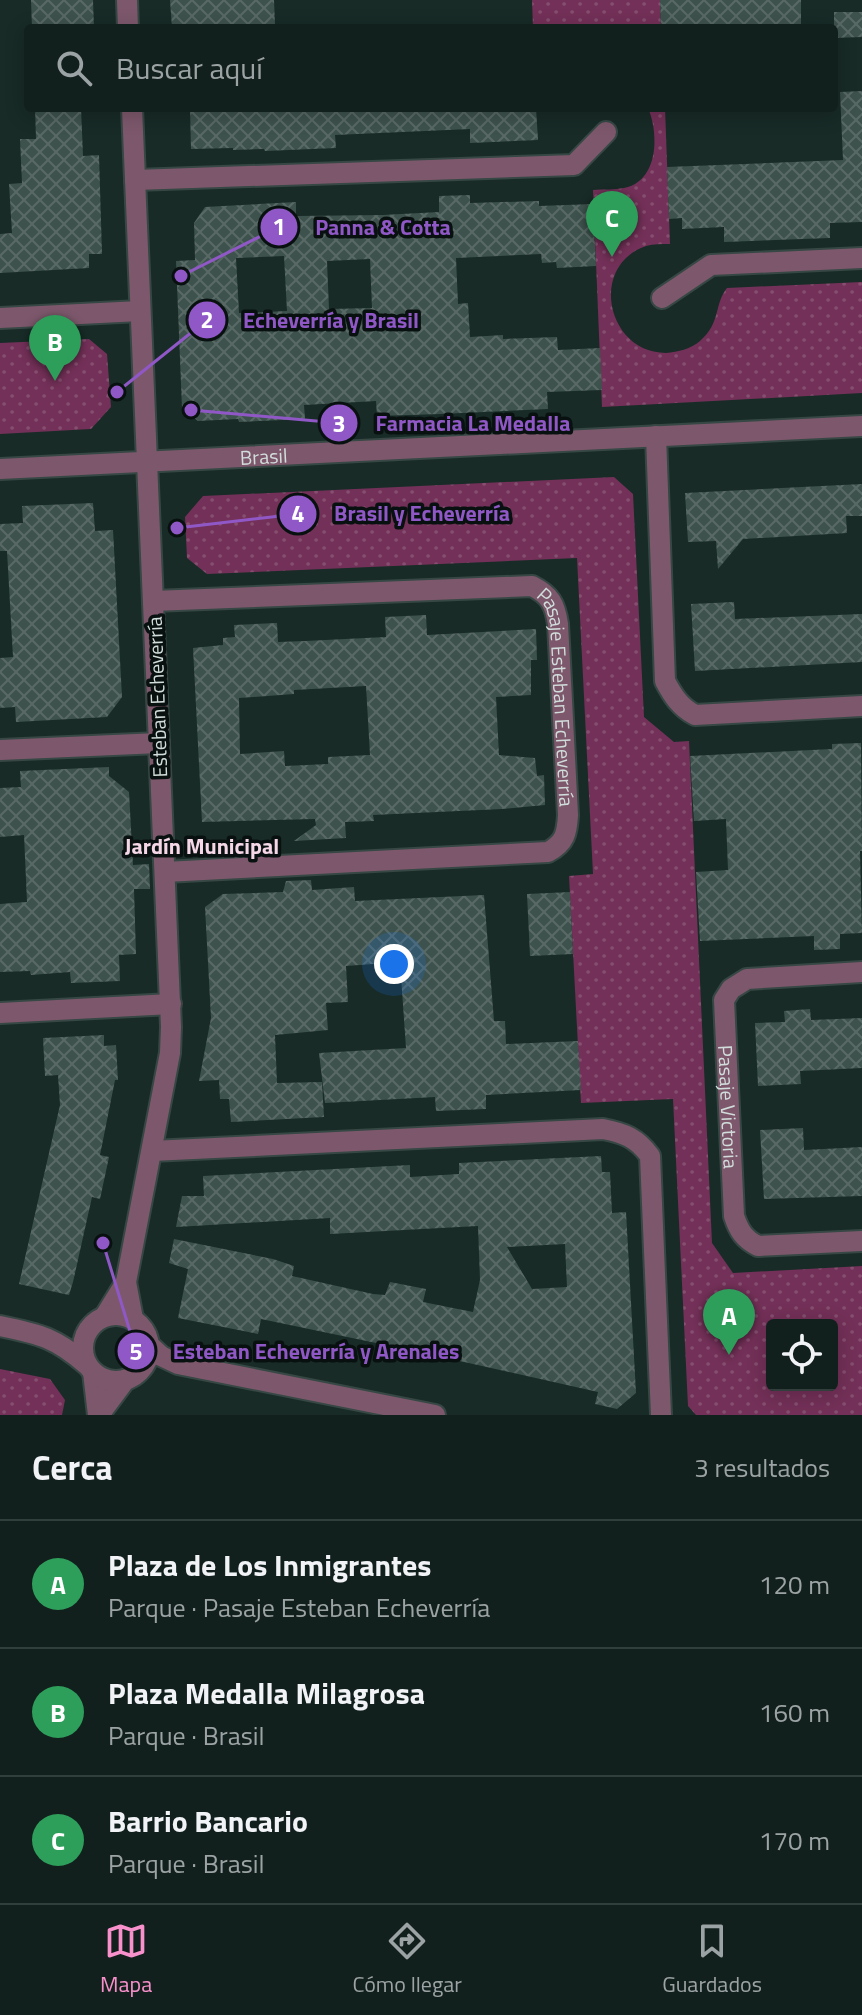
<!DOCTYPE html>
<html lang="es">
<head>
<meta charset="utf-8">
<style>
	:root { --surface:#12201d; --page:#1b2826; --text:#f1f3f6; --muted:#9ca3a4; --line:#313e3b; --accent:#f890cb }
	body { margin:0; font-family:"Titillium Web",sans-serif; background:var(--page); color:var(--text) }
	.controls { position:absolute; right:24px; bottom:24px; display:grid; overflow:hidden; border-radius:8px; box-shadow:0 4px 20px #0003 }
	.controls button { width:72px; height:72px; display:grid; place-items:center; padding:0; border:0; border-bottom:2px solid var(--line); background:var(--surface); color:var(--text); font:40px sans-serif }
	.you { position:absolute; left:394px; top:964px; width:28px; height:28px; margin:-20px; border:6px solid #fff; border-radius:50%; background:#1a73e8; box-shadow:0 0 0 12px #1a73e833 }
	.badge { display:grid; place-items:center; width:52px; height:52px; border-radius:50%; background:var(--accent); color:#fff; font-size:26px; font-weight:700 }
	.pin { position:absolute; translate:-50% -66px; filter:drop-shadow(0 2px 4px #0008) }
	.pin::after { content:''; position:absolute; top:42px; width:28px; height:24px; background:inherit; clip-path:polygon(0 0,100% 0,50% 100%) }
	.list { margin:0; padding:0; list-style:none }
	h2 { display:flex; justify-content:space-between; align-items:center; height:104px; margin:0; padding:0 32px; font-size:34px }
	h2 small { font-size:26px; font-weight:400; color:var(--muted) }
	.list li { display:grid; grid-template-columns:52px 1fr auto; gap:24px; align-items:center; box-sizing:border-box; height:128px; padding:0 32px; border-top:2px solid var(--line) }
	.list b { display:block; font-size:30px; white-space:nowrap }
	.list p { margin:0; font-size:26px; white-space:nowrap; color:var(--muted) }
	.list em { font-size:26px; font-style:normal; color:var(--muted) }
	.icon { flex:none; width:44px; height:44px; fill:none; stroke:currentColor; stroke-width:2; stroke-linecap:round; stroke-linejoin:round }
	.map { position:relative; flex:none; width:862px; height:1415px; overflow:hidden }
	.search { position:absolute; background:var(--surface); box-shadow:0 4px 20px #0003; left:24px; right:24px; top:24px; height:88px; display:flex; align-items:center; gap:20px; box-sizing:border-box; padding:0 28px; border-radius:8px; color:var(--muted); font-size:30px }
	.sheet { height:488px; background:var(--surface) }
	nav { display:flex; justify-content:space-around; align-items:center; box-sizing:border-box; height:112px; border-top:2px solid var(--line); background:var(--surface); font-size:22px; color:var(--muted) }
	nav a { display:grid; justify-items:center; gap:4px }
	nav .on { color:var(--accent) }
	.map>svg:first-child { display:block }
	.grass { fill:url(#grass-dots); fill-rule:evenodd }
	.building { fill:url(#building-cross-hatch); fill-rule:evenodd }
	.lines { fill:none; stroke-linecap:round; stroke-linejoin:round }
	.minor-casing { stroke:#364744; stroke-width:24 }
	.tertiary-casing { stroke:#364744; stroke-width:24 }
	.minor { stroke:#7d586c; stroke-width:20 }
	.tertiary { stroke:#7d586c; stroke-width:20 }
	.labels { text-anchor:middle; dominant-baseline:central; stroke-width:7; stroke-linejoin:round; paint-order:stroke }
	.street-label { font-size:20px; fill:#d1ddda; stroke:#091110 }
	.neighbourhood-label { font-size:22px; font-weight:bold; fill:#f6d7e7; stroke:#091110 }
	.leader { fill:none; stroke:#9058c6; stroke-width:3 }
	.callout-dot { fill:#9058c6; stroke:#091110; stroke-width:3 }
	.mark-label { font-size:24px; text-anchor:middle; font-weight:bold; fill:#fff }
	.callout-label { font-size:22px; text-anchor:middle; font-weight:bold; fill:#9058c6; stroke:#091110; stroke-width:7; stroke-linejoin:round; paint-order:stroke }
</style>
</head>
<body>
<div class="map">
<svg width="862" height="1415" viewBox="0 0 862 1415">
	<defs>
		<pattern id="grass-dots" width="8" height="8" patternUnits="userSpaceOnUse" patternTransform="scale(2)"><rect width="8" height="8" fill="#733058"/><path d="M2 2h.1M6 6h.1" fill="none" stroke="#864e6f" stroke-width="1.8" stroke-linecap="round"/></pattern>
		<pattern id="building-cross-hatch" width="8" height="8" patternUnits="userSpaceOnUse" patternTransform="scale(2)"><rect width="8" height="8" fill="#3e524d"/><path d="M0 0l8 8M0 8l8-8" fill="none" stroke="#596a66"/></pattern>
	</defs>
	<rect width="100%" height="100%" fill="#182b27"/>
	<path class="grass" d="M532 0H660L661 28H533Z
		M648 108H665L670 244C662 244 653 244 646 246 588 266 607 353 666 353 678 352 691 349 700 341 721 323 714 304 727 288L862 282V393L602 407 593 190C603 189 614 190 624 188 659 181 659 133 648 108Z
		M89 339 107 354 111 407 91 429 0 434V343Z
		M614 477 633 494 644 717 674 742 689 741 712 1243 733 1273 862 1266V1415H696L688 1406 673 1099 581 1103 569 876 593 874 577 558 207 574 187 558 185 517 203 496ZM772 1325H832V1385H772Z
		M0 1369 50 1379 65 1400 62 1415H0Z"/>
	<path class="building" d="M31 0H93L94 28H32Z
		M170 0H274L275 25 172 28Z
		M660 0H801V28H661Z
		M834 12H862V37L834 38Z
		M862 91V222L830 223V238L724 242V227L682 229V218L669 219 667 167 843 160 840 92Z
		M35 108H81L83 156 99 155 102 254H89V268L0 273V234L12 233 9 184 22 183 20 139H36Z
		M190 108H536L538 140 470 143V129L335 135 336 148 265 151 264 149 233 150V148L191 149Z
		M470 195V203L539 201V206L593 204 596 266 557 268 556 262 542 263 541 254 456 258 458 304 468 303 470 337 503 335V339L557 337 558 350 600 348 602 390 547 392 548 409 441 414 377 416 376 401 304 405 305 419 239 422 238 419 198 421 182 408 176 261 195 260 194 223 205 207 296 202V216L383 215 439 212V196ZM284 256 287 311 239 313 236 258ZM370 259 372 308 329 309 327 261Z
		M862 484V516H846L847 533 743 539 718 569 716 541 688 542 685 493Z
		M93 503 95 531 113 530 122 697 107 717 16 722 15 707 0 708V658L13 657 7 551H0V524L23 523 22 506Z
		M734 602 735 619 862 614V662L695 671 691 604Z
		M426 615 427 635 536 629 537 660H531V695L496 697 499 755 535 758 537 776 544 775 545 805 502 809 373 815 374 821 345 822 346 838 294 841 316 825 315 819 202 822 193 648 223 645V638L235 637 234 625 277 623 278 642 305 641 386 637 385 617ZM366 686 370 755 328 757V764L285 766 284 751 240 754 239 698 294 694V690Z
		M861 743 862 851H860L862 933 840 934V949L814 950V936L700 941 696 872 728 870 726 819 694 821 690 756 832 749V744Z
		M109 767V776L129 792 133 865 149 864 150 889H134L136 954 119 955 120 981 71 983 70 972 31 975 30 971 0 972V904L27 902 24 835 0 837V788L21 787 20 771Z
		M311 880 312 890 354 887 355 901 484 895 494 1021H505L506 1044 578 1041 581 1090 486 1095V1109L436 1111 435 1097 325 1103 319 1053 406 1048 400 962 346 966 348 1002 326 1003 328 1030 275 1035 277 1083 322 1082 324 1117 231 1122 229 1099H220L219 1080 199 1081 211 1018 205 907 223 894 283 892 286 881Z
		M570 892 573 954 530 956 527 894Z
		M810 1009 811 1020 862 1018V1068L800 1071 801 1084 758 1086 755 1023 785 1022 784 1011Z
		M104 1035V1046L116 1045 118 1080H115L100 1155 109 1157 100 1199 92 1197 73 1282 69 1295 19 1284 60 1105 58 1075 45 1076 43 1038Z
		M803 1128 804 1150 862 1147V1196L764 1199 760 1130Z
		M601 1156 602 1172H610L612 1213 626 1212 636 1393 617 1409 595 1404 598 1392 424 1353 261 1319 258 1334 178 1318 188 1269 169 1263 174 1239 273 1259 294 1266 292 1276 373 1294 385 1295 390 1282 426 1289 423 1302 473 1312 480 1280 478 1226 330 1234V1218L176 1227 182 1196H204L203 1176 410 1165V1177L459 1174V1163ZM565 1244 567 1287 532 1289 507 1247Z"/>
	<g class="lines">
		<defs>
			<g id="minor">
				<path d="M127 0 128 28"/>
				<path d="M135 180 574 165 606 132"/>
				<path d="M662 298 711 265 862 258"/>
				<path d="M0 318 140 311"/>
				<path d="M656 436 665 681C673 696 680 707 695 715L862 706"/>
				<path id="s1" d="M0 469 862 426"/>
				<path id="s2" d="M153 601 532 586C550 595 555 604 558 624L568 815C567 833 565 843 548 852L165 872"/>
				<path d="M0 750 159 743"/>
				<path id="s3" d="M862 972 747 979 731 989 724 1000 734 1216C739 1231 744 1239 758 1246L862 1241"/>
				<path d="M0 1013 171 1004"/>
				<path d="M152 1151 603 1129C624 1133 637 1138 650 1156L661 1415"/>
				<path d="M126 1282 133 1319"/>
				<path d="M105 1316 126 1282 170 1053 171 1027 132 108"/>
				<path d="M93 1372 98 1415"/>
				<path d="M99 1415 125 1380"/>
			</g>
			<path id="tertiary" d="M83 1348a33 33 0 1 1 66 0a33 33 0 1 1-66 0Z
				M0 1326C40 1334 56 1338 87 1365
				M150 1346 161 1356 178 1364 435 1415"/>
		</defs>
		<use href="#minor" class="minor-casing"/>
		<use href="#tertiary" class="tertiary-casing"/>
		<use href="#minor" class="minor"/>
		<use href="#tertiary" class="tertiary"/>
	</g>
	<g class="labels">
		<g class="street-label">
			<text stroke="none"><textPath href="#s1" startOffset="264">Brasil</textPath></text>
			<text transform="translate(157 697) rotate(-92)">Esteban Echeverría</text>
			<text stroke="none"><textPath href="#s2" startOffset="500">Pasaje Esteban Echeverría</textPath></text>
			<text stroke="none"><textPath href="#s3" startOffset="254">Pasaje Victoria</textPath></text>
		</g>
		<g class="neighbourhood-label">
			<text x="202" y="846">Jardín Municipal</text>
		</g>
	</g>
	<path class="leader" d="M181 276L279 227M117 392L207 320M191 410L339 423M177 528L298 514M103 1243L136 1351"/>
	<g class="callout-dot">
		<circle cx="181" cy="276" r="8"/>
		<circle cx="117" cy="392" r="8"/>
		<circle cx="191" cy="410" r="8"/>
		<circle cx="177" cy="528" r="8"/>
		<circle cx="103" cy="1243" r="8"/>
		<circle cx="279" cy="227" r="20"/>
		<circle cx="207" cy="320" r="20"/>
		<circle cx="339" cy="423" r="20"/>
		<circle cx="298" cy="514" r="20"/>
		<circle cx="136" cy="1351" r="20"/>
	</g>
	<g class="mark-label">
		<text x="279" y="235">1</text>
		<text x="207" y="328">2</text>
		<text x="339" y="432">3</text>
		<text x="298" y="522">4</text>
		<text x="136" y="1360">5</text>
	</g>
	<g class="callout-label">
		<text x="383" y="235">Panna &amp; Cotta</text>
		<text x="331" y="328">Echeverría y Brasil</text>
		<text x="473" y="431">Farmacia La Medalla</text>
		<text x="422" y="521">Brasil y Echeverría</text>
		<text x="316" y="1359">Esteban Echeverría y Arenales</text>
	</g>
</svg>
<div class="controls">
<button><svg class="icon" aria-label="locate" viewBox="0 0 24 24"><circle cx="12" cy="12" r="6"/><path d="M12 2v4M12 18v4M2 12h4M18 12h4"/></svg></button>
</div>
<div class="you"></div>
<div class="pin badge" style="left:729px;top:1355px;background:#2e9e5b">A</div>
<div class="pin badge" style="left:55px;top:381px;background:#2e9e5b">B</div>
<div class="pin badge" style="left:612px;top:257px;background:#2e9e5b">C</div>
<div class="search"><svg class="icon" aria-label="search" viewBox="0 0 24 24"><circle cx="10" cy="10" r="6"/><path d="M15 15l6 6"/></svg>Buscar aquí</div>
</div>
<section class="sheet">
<h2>Cerca<small>3 resultados</small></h2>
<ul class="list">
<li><span class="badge" style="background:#2e9e5b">A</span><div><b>Plaza de Los Inmigrantes</b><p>Parque · Pasaje Esteban Echeverría</p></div><em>120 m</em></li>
<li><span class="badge" style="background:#2e9e5b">B</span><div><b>Plaza Medalla Milagrosa</b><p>Parque · Brasil</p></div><em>160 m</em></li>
<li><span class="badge" style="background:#2e9e5b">C</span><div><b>Barrio Bancario</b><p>Parque · Brasil</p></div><em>170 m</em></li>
</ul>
</section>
<nav>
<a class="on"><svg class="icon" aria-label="map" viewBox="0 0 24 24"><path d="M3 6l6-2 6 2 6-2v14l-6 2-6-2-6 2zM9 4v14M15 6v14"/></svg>Mapa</a>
<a><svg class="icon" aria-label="directions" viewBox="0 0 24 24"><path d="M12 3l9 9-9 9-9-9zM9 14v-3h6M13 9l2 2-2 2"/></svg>Cómo llegar</a>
<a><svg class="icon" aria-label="saved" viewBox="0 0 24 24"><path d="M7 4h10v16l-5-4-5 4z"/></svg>Guardados</a>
</nav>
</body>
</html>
